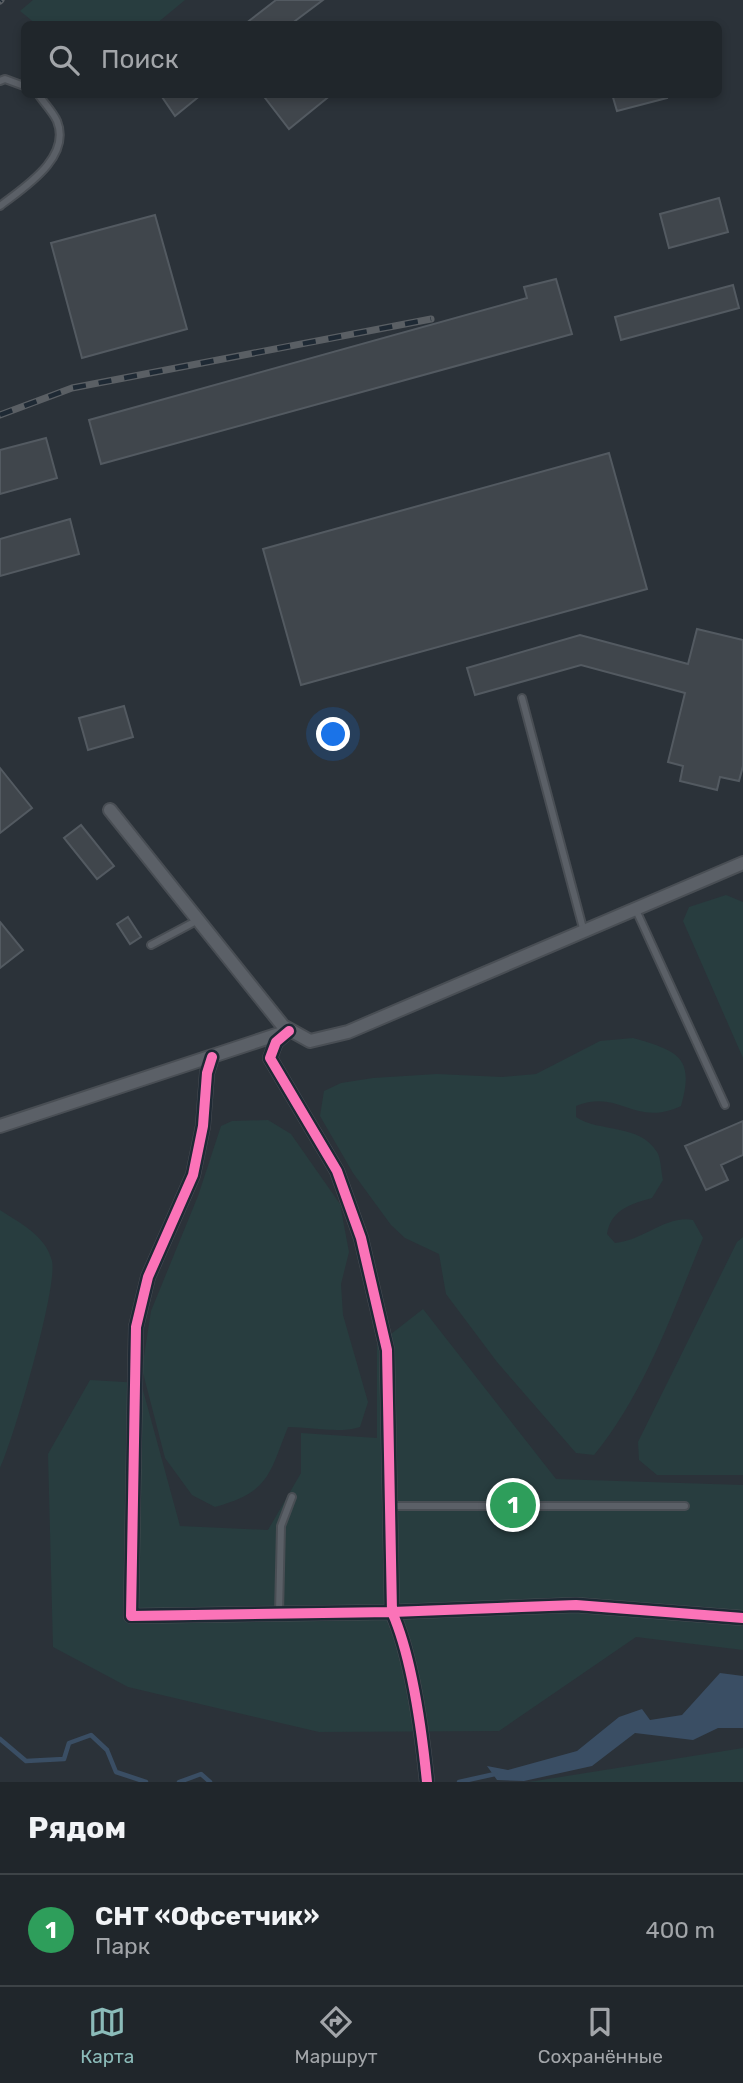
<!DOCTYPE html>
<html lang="ru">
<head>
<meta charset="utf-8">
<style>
	:root { --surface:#20262b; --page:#2d3237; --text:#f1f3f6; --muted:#a2a5a9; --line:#3d4347; --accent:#8bbbb9 }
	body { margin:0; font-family:Rubik,sans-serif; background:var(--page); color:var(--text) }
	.you { position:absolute; left:334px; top:735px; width:24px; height:24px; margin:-18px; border:5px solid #fff; border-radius:50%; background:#1a73e8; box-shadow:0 0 0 10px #1a73e833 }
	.badge { display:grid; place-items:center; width:46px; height:46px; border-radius:50%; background:var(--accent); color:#fff; font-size:23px; font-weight:700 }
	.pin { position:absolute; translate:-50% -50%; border:4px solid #fff; box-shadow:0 2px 7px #0006 }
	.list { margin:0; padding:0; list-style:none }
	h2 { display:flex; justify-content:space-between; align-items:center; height:91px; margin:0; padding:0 28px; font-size:30px }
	h2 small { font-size:23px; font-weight:400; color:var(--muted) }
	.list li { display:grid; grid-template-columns:46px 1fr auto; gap:21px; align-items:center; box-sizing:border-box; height:112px; padding:0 28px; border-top:2px solid var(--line) }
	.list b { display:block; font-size:26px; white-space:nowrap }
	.list p { margin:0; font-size:23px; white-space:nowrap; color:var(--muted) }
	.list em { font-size:23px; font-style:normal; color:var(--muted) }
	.icon { flex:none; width:38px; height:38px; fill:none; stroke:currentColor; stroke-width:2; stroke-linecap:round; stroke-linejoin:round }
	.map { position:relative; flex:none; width:743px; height:1782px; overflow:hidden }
	.search { position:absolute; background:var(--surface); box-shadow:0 4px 10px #0003; left:21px; right:21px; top:21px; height:77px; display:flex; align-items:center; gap:18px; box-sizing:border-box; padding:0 24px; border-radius:10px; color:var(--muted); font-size:26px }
	.sheet { height:203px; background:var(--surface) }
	nav { display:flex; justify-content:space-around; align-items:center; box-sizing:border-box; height:98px; border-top:2px solid var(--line); background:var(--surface); font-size:19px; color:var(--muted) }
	nav a { display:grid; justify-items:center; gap:4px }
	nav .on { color:var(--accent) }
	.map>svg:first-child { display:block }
	.green { fill:#283d3f }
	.water { fill:#3a4e64 }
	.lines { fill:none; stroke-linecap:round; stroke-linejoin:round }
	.stream { stroke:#3a4e64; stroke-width:4.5 }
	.building { fill:#40464c; stroke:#535a61; stroke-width:2 }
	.lane-casing { stroke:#494e54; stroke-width:10 }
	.street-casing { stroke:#494e54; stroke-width:16 }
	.lane { stroke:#5b6067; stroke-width:6 }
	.street { stroke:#5b6067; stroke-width:12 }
	.rail-casing { stroke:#5a5f64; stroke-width:7 }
	.rail { stroke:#1e2934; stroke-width:4.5; stroke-dasharray:13; stroke-linecap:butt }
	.cycleway-casing { stroke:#1e2934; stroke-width:15 }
	.cycleway { stroke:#fb73b8; stroke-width:10 }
</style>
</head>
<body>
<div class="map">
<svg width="743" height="1782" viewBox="0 0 743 1782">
	<rect width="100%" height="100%" fill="#2b3239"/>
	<path class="green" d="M33 0H185L156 24H36L20 11Z
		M726 895 743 902V1058L683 921 689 907Z
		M633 1038C678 1051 695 1057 681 1106 634 1128 620 1088 576 1106V1117C600 1133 639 1123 657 1152 661 1158 661 1172 663 1180L652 1198C630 1204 611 1210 607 1234L615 1243C643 1241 666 1215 693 1220L703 1238C673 1311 645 1393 594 1455L576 1453 497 1362 446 1294 439 1254 405 1238 391 1225 353 1173 320 1116 324 1091 341 1083 373 1078 437 1074 502 1077 536 1074 600 1041Z
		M268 1120 291 1134 340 1204 349 1252 341 1284 343 1315 368 1402 360 1427C338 1434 312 1427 288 1427 269 1474 270 1492 215 1507L192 1495 165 1458 142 1369 151 1311 198 1196 221 1126 232 1121Z
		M0 1210C20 1223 46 1236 52 1261 58 1287 13 1441 0 1468Z
		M743 1237V1475H657L639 1460 638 1442 737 1242Z
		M423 1309 556 1479 743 1485V1650L636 1637 499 1731 319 1732 128 1687 53 1647 48 1454 90 1380 141 1383 180 1526 268 1530 301 1473V1433L377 1438V1345Z
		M743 1748V1782H529Z"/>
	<path class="water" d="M720 1673 743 1676V1728H718L693 1740 635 1733 592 1766 524 1781 497 1780 487 1766 508 1770 577 1751 619 1717 642 1709 650 1720 682 1715Z"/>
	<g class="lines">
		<path class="stream" d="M0 1739 26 1761 64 1759 69 1743 91 1735 107 1750 116 1772 146 1782
			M179 1782 201 1774 210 1782
			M459 1782 495 1774"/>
	</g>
	<path class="building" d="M276 0H323L291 24H245Z
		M160 94H202L175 116Z
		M262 94H332L289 129Z
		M612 94H666L667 98 617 111Z
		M719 198 728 232 669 248 660 214Z
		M155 215 187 329 82 358 51 243Z
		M556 279 572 334 101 464 89 420 527 298 524 287Z
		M733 285 739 308 621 340 615 317Z
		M46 438 57 478 0 494V450Z
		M609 453 647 589 301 685 263 549Z
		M70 519 79 554 0 576V539Z
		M697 629 743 640V766L739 781 720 777 717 790 680 781 683 766 668 762 685 693 581 665 475 695 467 668 580 635 688 664Z
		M124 706 133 737 88 750 79 718Z
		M0 768 32 808 0 833Z
		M81 825 114 866 97 879 64 838Z
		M128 917 141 937 130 944 117 924Z
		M0 922 23 950 0 968Z
		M743 1121V1155L721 1165 728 1180 706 1190 685 1146Z"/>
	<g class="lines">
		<defs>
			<path id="lane" d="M0 81 5 79 24 86
				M0 206C23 188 72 158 57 121 53 112 44 103 38 94
				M522 698 584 932
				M636 910 725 1105
				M151 945 198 920
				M390 1506H685
				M279 1613 281 1526 292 1497"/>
			<path id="street" d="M110 810 283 1026 310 1041 348 1032 743 863
				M289 1031 276 1042 270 1058 337 1171 361 1238 387 1350 392 1612 576 1605 743 1618
				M212 1057 207 1073 203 1126 193 1175 148 1277 136 1327 131 1616 392 1612C412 1657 422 1732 427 1782
				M0 1126 282 1033"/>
		</defs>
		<use href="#lane" class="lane-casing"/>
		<use href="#street" class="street-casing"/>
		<use href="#lane" class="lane"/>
		<use href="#street" class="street"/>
		<defs>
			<path id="rail" d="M0 1 1 0
				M0 415 72 388 431 319"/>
		</defs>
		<use href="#rail" class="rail-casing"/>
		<use href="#rail" class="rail"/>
		<defs>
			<path id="cycleway" d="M289 1031 276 1042 270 1058 337 1171 361 1238 387 1350 392 1612 576 1605 743 1618
				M212 1057 207 1073 203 1126 193 1175 148 1277 136 1327 131 1616 392 1612C412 1657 422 1732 427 1782"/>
		</defs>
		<use href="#cycleway" class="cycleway-casing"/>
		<use href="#cycleway" class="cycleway"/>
	</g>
</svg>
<div class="you"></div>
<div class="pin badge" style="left:513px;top:1505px;background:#2e9e5b">1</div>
<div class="search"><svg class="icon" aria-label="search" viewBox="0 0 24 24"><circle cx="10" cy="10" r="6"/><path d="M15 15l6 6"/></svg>Поиск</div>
</div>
<section class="sheet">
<h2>Рядом<small></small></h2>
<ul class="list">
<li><span class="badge" style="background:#2e9e5b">1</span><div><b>СНТ «Офсетчик»</b><p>Парк</p></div><em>400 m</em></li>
</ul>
</section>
<nav>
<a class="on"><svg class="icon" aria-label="map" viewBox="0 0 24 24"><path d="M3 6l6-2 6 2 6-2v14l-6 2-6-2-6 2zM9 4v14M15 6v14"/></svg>Карта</a>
<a><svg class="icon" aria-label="directions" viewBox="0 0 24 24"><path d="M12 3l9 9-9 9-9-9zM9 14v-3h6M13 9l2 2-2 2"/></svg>Маршрут</a>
<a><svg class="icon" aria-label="saved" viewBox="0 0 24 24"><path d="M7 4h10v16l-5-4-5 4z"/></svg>Сохранённые</a>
</nav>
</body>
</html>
